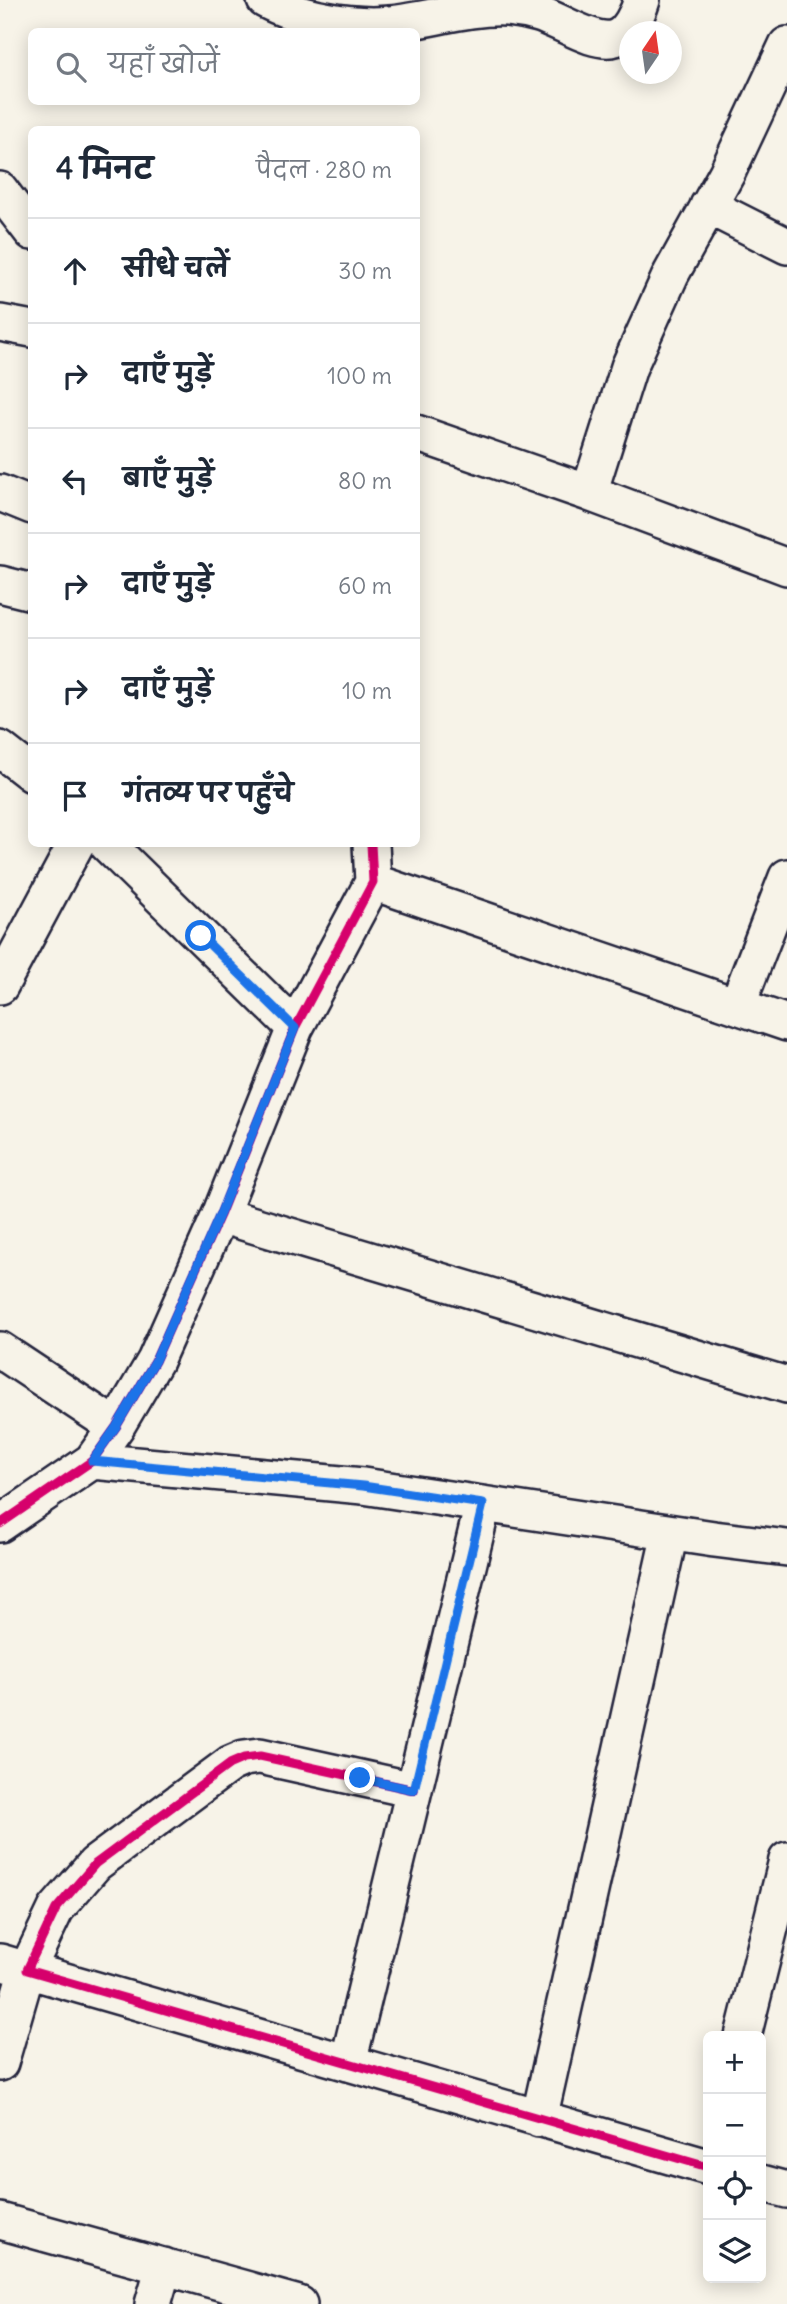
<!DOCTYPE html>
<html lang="hi">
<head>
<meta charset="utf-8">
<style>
	:root { --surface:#fff; --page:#f2f2f3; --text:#1f2937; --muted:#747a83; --line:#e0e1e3 }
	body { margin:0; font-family:Delius,"Playpen Sans Deva",sans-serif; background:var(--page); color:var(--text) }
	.controls { position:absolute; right:21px; bottom:21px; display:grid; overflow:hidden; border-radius:10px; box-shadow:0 4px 18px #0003 }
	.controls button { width:63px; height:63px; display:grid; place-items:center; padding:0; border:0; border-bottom:2px solid var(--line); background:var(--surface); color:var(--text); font:35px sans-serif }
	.compass { position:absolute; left:619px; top:21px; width:63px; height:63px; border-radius:50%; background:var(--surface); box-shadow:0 4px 18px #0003; rotate:13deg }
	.stop { position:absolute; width:21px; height:21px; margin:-16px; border:5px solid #1a73e8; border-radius:50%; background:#fff }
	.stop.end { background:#1a73e8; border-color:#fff; box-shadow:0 2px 7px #0008 }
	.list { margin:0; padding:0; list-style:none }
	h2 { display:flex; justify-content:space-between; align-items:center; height:91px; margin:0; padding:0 28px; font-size:30px }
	h2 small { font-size:23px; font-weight:400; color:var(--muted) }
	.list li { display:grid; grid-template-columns:46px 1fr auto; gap:21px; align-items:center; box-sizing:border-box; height:105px; padding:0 28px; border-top:2px solid var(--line) }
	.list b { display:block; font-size:26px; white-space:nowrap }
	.list em { font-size:23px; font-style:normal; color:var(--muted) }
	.icon { flex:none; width:38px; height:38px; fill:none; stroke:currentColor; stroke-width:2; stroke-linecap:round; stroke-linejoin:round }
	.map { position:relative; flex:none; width:787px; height:2304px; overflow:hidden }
	.search { position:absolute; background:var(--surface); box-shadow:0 4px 18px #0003; left:28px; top:28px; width:392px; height:77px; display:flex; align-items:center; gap:18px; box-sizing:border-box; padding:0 24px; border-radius:10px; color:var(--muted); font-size:26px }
	.panel { position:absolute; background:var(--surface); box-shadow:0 4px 18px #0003; left:28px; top:126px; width:392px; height:721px; border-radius:10px }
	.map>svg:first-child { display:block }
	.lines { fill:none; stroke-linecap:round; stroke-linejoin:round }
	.minor-casing { stroke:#22223b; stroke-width:40 }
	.minor { stroke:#f7f3e8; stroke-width:35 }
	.cycleway-casing { stroke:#f7f3e8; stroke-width:13 }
	.cycleway { stroke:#d6006c; stroke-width:9 }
	.route { stroke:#1a73e8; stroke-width:9 }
</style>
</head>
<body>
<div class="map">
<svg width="787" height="2304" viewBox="0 0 787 2304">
	<rect width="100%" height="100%" fill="#f7f3e8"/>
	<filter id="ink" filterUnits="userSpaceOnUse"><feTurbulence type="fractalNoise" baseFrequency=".0143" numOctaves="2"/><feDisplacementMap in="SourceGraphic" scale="14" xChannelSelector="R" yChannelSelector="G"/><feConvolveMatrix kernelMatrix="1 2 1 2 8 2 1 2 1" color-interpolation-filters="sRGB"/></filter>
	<g filter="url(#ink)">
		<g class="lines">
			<defs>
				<path id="minor" d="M265 0C298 18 353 28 390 24 430 20 468 6 507 8 518 9 529 11 539 14 559 20 595 45 615 38 629 33 638 13 642 0
					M0 190 32 232
					M708 206 787 246
					M0 323 32 329
					M416 433 589 493 787 567
					M0 493 32 506
					M589 493 629 367 671 274 727 173 787 45
					M0 584 32 592
					M0 749 32 774
					M107 844 295 1028
					M373 882 787 1023
					M0 986 76 844
					M737 1006 787 877
					M220 1215 787 1385
					M0 1350 116 1427
					M92 1461 363 1486 714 1539 787 1548
					M0 1524 92 1461 116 1427 155 1361 220 1215 295 1028 373 882 371 844
					M414 1790 260 1756 244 1758 230 1764 95 1864 56 1909 27 1970 708 2167
					M0 1962 27 1970 0 2063
					M743 2036 787 1860
					M348 2063 483 1504
					M539 2119 670 1533
					M761 2183 787 2190
					M0 2221 299 2304
					M153 2304 164 2266"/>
			</defs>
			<use href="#minor" class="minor-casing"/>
			<use href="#minor" class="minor"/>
			<defs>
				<path id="cycleway" d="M0 1524 92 1461 116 1427 155 1361 220 1215 295 1028 373 882 371 844
					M414 1790 260 1756 244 1758 230 1764 95 1864 56 1909 27 1970 708 2167"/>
			</defs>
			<use href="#cycleway" class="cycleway-casing"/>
			<use href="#cycleway" class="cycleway"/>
		</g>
	</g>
	<g class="lines" filter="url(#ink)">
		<path class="route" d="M201 936 295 1028 220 1214 155 1361 116 1427 92 1461 363 1486 483 1504 414 1790 360 1778"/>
	</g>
</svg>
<div class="controls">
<button>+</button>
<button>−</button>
<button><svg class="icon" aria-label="locate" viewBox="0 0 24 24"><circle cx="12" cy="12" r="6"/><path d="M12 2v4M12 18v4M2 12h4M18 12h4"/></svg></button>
<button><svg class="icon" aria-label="layers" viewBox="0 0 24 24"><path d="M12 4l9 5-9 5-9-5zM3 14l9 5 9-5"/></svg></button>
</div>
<svg class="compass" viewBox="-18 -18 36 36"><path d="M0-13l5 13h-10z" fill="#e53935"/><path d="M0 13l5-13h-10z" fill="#747a83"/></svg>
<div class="stop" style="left:201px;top:936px"></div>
<div class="stop end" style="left:360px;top:1778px"></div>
<div class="search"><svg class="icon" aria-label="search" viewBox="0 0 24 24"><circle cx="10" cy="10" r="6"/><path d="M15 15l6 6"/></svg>यहाँ खोजें</div>
<section class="panel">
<h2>4 मिनट<small>पैदल · 280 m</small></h2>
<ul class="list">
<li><svg class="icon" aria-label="ahead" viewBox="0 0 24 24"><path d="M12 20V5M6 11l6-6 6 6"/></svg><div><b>सीधे चलें</b></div><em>30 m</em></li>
<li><svg class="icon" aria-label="right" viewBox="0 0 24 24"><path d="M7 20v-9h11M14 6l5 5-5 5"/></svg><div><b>दाएँ मुड़ें</b></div><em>100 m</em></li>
<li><svg class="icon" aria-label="left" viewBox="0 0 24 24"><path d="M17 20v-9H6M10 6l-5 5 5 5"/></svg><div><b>बाएँ मुड़ें</b></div><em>80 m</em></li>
<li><svg class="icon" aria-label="right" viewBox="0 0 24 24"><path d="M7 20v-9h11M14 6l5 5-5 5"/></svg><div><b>दाएँ मुड़ें</b></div><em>60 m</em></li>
<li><svg class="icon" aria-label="right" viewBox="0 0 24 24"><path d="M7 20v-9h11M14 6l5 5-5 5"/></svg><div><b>दाएँ मुड़ें</b></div><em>10 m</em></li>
<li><svg class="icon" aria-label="arrive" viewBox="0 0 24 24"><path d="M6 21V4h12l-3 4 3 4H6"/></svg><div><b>गंतव्य पर पहुँचे</b></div></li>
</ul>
</section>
</div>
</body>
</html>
